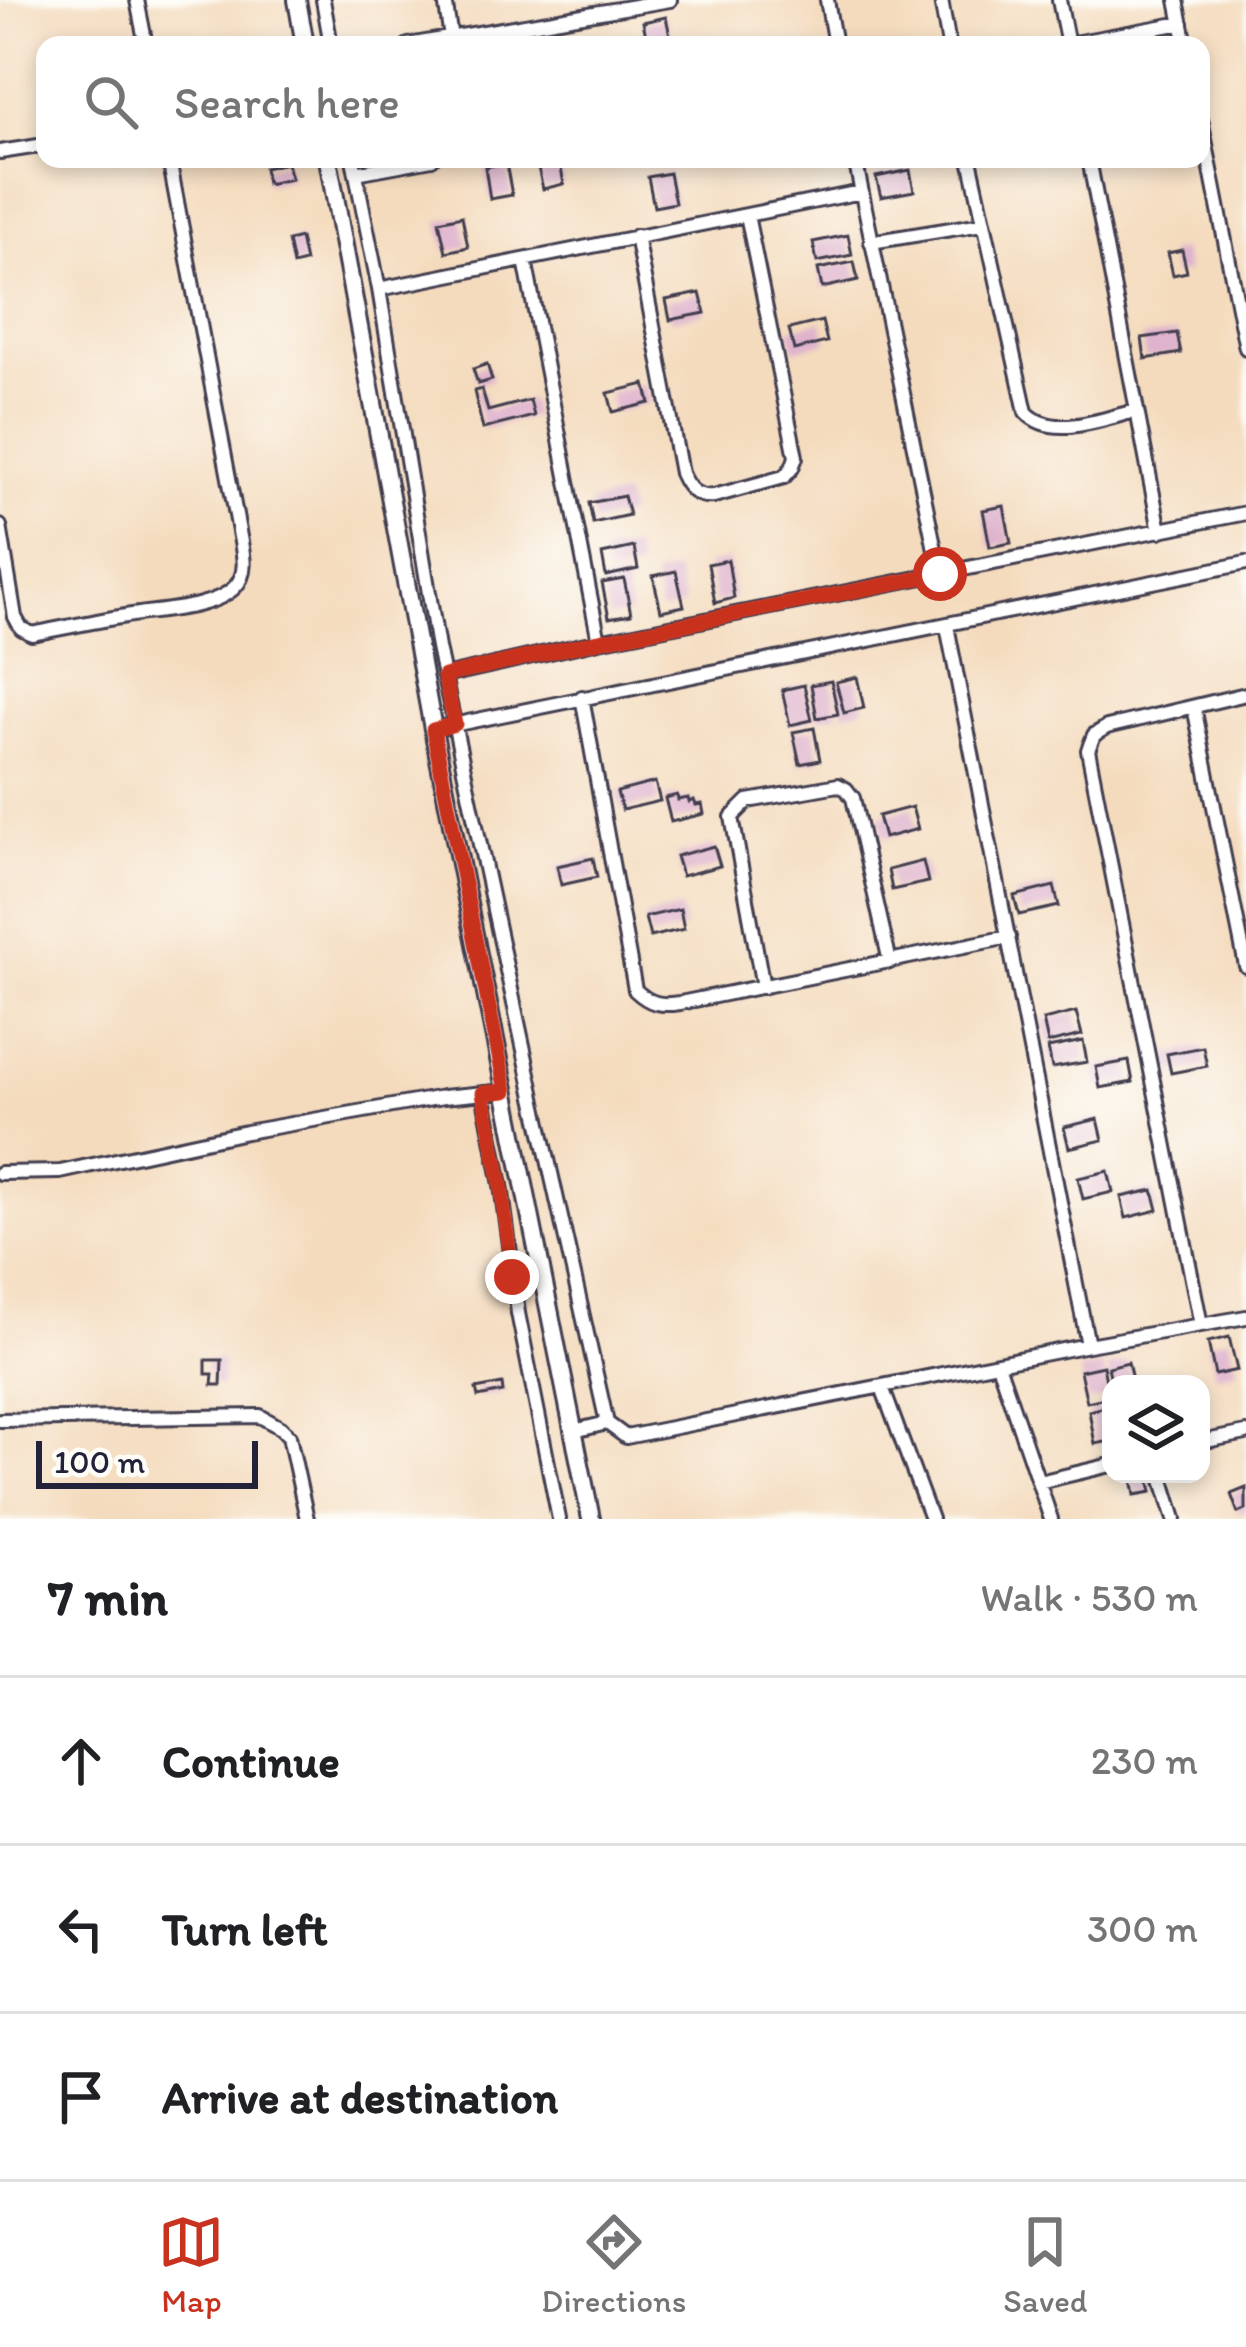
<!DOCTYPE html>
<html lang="en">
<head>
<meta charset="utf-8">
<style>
	:root { --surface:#fff; --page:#f2f2f2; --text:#202124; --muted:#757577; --line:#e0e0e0; --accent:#c8321e }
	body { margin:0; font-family:Itim,sans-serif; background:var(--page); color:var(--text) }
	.controls { position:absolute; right:36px; bottom:36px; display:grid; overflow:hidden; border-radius:24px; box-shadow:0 6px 18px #0003 }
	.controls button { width:108px; height:108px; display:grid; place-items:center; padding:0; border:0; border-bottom:3px solid var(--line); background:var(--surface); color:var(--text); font:60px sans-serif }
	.scale { position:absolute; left:36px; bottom:30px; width:222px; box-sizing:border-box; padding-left:12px; border:6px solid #22223b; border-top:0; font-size:33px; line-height:42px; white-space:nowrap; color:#22223b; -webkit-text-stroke:9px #fdfcf7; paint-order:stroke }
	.stop { position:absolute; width:36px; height:36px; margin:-27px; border:9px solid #c8321e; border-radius:50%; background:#fff }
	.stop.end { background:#c8321e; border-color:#fff; box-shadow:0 3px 12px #0008 }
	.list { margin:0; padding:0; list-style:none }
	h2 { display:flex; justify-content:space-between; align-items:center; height:156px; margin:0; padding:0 48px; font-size:51px }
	h2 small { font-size:39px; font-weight:400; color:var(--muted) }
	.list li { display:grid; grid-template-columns:78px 1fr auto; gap:36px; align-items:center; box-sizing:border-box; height:168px; padding:0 48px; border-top:3px solid var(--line) }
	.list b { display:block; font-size:45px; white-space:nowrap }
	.list em { font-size:39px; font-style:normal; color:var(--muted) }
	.icon { flex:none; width:66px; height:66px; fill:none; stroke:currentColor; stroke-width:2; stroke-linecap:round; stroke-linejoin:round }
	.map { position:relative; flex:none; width:1246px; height:1519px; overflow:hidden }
	.search { position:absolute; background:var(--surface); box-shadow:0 6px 18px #0003; left:36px; right:36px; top:36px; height:132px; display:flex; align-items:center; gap:30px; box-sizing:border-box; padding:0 42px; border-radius:24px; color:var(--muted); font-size:45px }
	.sheet { height:660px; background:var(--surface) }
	nav { display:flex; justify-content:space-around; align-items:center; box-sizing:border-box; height:168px; border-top:3px solid var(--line); background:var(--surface); font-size:33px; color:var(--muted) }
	nav a { display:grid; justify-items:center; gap:6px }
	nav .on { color:var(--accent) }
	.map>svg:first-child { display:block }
	.building { fill:#dfb3cd }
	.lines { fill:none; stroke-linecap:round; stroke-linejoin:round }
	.street-casing { stroke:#423e4f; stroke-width:18 }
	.secondary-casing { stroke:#423e4f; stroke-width:22 }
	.street { stroke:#fff; stroke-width:12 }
	.secondary { stroke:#fff; stroke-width:16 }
	.route { stroke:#c8321e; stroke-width:15 }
</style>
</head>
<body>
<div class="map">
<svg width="1246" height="1519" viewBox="0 0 1246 1519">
	<rect width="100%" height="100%" fill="#fdfcf7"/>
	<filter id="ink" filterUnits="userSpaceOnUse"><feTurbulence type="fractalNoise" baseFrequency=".00833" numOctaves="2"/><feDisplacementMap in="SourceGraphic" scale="24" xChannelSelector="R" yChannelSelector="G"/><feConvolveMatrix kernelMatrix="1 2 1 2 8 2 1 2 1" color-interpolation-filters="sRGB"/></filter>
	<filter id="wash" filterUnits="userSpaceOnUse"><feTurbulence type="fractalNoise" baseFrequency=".004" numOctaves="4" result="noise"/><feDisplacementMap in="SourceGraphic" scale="48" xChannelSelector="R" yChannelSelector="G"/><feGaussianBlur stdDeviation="2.7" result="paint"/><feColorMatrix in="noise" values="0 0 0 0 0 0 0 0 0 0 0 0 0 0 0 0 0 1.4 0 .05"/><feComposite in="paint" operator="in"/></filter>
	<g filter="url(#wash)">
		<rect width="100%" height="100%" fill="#f4dbbe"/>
		<g id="blocks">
			<path class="building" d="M666 17 672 45H648L643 22Z
				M536 159H559L564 184 543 189Z
				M287 163 291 179 267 184 264 168Z
				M506 163 512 195 490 199 485 167Z
				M910 170 914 191 881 197 876 177Z
				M669 173 675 203 654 207 648 177Z
				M462 216 468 247 446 252 439 221Z
				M848 235 852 255 817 262 813 242Z
				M300 238 305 262 293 265 288 241Z
				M1182 250 1187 272 1173 275 1168 253Z
				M854 262 858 280 822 288 818 269Z
				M700 293 705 313 670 320 666 300Z
				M822 321 827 342 794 350 789 329Z
				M1177 333 1181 353 1145 359 1142 338Z
				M487 364 492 380 478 384 473 369Z
				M645 384 650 403 613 412 608 393Z
				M482 389 488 411 530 400 534 416 483 429 474 391Z
				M624 496 629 515 593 523 589 503Z
				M1004 506 1011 543 990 547 983 510Z
				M634 547 638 569 606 576 602 554Z
				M728 560 734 598 715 603 708 564Z
				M676 571 684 606 661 611 653 576Z
				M624 579 631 614 609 618 602 583Z
				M857 677 864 708 844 713 836 682Z
				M831 681 838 714 817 718 811 685Z
				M804 685 812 720 790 725 782 690Z
				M814 728 820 760 800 764 793 732Z
				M655 782 660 801 622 810 617 792Z
				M677 795 678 800 688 798 689 802 694 800 696 805 702 804 704 814 671 822 665 798Z
				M912 807 918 829 884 838 878 816Z
				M714 846 720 866 682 876 676 856Z
				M593 858 597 877 561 885 557 866Z
				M923 861 928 882 892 890 888 870Z
				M1054 886 1059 906 1019 915 1014 896Z
				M680 909 684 929 650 937 645 917Z
				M1076 1012 1082 1035 1048 1043 1043 1020Z
				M1083 1041 1087 1062 1052 1068 1048 1048Z
				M1203 1047 1207 1066 1171 1073 1167 1054Z
				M1129 1061 1133 1082 1100 1088 1096 1067Z
				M1098 1119 1103 1140 1069 1148 1064 1127Z
				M1108 1171 1113 1192 1083 1199 1078 1178Z
				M1153 1190 1158 1210 1126 1218 1121 1197Z
				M1229 1337 1237 1370 1215 1375 1208 1342Z
				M206 1360H222L221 1385H212L213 1374H206Z
				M1128 1362 1133 1384H1112L1108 1367Z
				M1103 1366 1109 1397 1087 1402 1080 1371Z
				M502 1384 503 1392 478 1397 476 1389Z
				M1110 1406 1111 1441 1095 1444 1089 1411Z
				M1131 1474H1141L1142 1479 1149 1478 1152 1492 1135 1495Z
				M1246 1488V1510L1238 1513 1231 1494Z"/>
		</g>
	</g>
	<g filter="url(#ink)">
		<use href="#blocks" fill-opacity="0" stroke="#423e4f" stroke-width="3"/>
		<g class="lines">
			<defs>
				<path id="street" d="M137 0 146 45
					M323 0 331 45
					M445 0 451 38
					M827 0 835 45
					M941 0 949 45
					M1059 0 1068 45
					M1177 0 1186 45
					M1068 44 1182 23
					M408 45 670 0
					M1201 119 1246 348
					M0 152 45 145
					M353 159 379 289 438 648 534 1097 607 1423 626 1437 1088 1345 1246 1317
					M855 159 940 574
					M970 159 1026 412C1051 440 1103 419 1135 411
					M1089 159 1160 531
					M356 173 432 159
					M636 236 681 473C688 489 696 498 714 496L784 477 792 468 796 457 747 215
					M871 242 982 224
					M525 260 599 641
					M379 289 861 192
					M0 526 15 617 21 628 32 634C63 628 94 621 126 616 157 610 212 610 235 587 247 574 244 558 241 542L169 159
					M947 626 1088 1345
					M444 676 599 641 1246 513
					M582 697 635 990C650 1004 660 1006 680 1003L1009 937
					M1194 707 1246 966
					M433 729 1246 563
					M763 987 732 817 748 801 838 785 846 789 853 798 890 962
					M483 1093 501 1185 518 1313 559 1519
					M0 1173 60 1172 246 1132 443 1097 506 1091
					M1201 1325 1088 750 1094 735 1107 727 1246 694
					M998 1364 1051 1519
					M882 1387 931 1519
					M0 1420 260 1416 281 1428 289 1436 307 1519
					M574 1431 607 1423
					M1201 1442 1246 1433
					M1161 1474 1175 1519
					M1039 1482 1111 1465"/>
				<path id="secondary" d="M297 0 305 45
					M328 159 433 729 591 1519"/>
			</defs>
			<use href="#street" class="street-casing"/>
			<use href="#secondary" class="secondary-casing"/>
			<use href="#street" class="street"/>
			<use href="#secondary" class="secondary"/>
		</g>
	</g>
	<g class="lines" filter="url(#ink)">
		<path class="route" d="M512 1277 501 1185 483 1093 506 1091 433 730 455 724 444 676 599 641 940 574"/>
	</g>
</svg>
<div class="controls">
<button><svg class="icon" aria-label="layers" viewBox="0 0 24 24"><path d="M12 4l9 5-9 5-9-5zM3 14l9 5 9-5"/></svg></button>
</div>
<div class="scale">100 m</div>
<div class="stop" style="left:940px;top:574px"></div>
<div class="stop end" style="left:512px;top:1277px"></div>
<div class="search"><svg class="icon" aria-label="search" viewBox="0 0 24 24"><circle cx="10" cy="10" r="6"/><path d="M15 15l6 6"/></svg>Search here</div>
</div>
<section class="sheet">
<h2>7 min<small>Walk · 530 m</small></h2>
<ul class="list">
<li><svg class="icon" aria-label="ahead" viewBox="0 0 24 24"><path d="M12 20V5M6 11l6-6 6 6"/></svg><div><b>Continue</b></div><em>230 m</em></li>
<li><svg class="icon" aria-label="left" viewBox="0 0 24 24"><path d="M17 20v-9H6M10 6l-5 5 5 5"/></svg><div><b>Turn left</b></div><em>300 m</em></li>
<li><svg class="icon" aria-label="arrive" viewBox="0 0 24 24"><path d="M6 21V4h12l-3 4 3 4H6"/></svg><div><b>Arrive at destination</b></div></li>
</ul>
</section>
<nav>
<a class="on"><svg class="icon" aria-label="map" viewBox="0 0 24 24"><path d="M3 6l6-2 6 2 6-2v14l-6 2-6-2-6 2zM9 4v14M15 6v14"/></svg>Map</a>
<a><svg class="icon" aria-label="directions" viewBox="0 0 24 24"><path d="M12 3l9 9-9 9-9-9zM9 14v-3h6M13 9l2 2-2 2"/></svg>Directions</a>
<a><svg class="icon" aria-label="saved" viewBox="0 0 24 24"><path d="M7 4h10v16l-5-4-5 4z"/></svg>Saved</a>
</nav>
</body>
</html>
